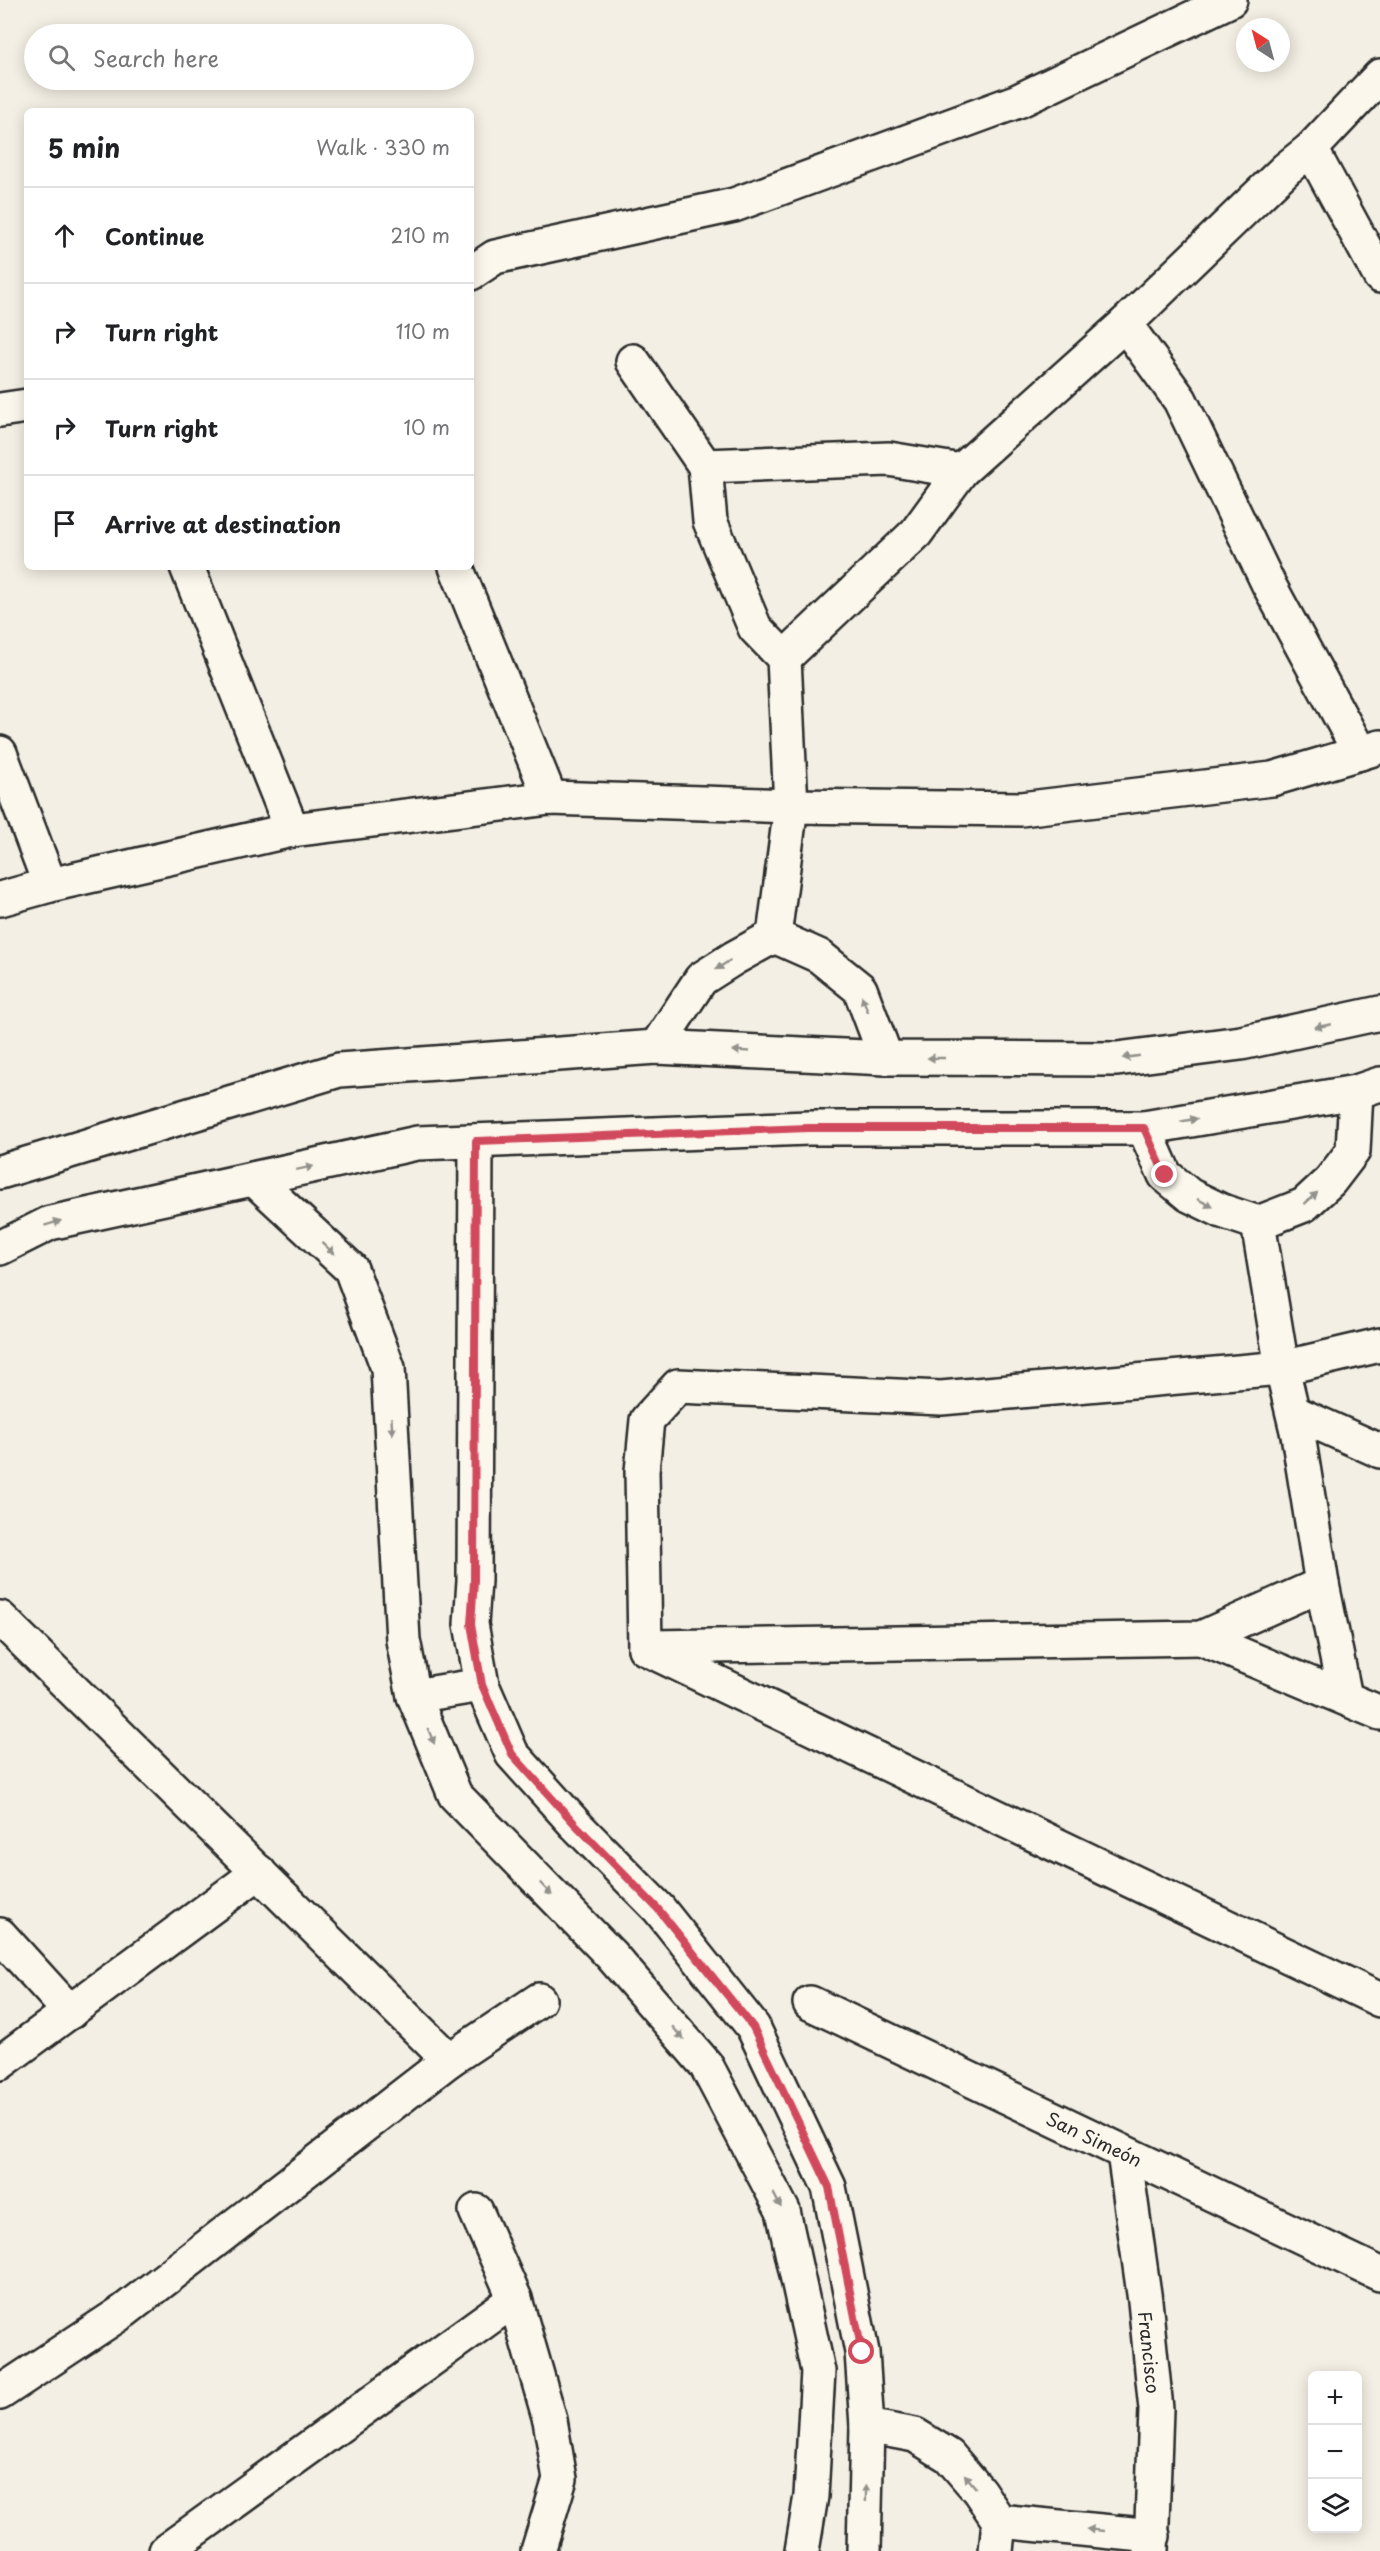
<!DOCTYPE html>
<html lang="en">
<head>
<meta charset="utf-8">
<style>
	:root { --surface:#fff; --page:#f2f2f2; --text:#202124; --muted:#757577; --line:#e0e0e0 }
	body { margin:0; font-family:"Playpen Sans",sans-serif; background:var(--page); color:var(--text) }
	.controls { position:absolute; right:18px; bottom:18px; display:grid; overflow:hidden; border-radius:9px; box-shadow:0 3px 15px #0003 }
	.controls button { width:54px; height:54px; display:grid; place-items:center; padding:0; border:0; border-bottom:2px solid var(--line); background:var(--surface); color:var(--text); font:30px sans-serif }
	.compass { position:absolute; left:1236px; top:18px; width:54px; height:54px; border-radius:50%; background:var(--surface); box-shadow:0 3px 15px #0003; rotate:324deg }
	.stop { position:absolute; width:18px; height:18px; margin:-14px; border:4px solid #d1495b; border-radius:50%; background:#fff }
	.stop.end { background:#d1495b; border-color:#fff; box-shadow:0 2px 6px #0008 }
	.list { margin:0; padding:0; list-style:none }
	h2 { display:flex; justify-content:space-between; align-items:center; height:78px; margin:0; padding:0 24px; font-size:26px }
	h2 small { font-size:20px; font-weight:400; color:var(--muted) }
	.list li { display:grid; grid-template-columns:39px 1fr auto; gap:18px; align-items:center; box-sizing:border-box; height:96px; padding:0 24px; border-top:2px solid var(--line) }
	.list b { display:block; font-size:22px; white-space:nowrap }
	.list em { font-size:20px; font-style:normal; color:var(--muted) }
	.icon { flex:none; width:33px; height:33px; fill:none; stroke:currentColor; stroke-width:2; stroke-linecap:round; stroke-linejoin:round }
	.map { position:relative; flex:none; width:1380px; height:2551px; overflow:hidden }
	.search { position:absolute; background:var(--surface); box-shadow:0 3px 15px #0003; left:24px; top:24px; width:450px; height:66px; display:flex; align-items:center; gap:15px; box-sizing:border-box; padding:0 21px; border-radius:33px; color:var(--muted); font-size:22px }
	.panel { position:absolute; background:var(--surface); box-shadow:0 3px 15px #0003; left:24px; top:108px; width:450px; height:462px; border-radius:9px }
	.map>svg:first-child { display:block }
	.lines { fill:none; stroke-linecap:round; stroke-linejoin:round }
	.minor-casing { stroke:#2b2b2b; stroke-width:38 }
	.minor { stroke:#fbf7ec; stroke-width:33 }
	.oneway { fill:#93918c }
	.route { stroke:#d1495b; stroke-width:8 }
	.labels { text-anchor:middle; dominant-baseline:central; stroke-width:6; stroke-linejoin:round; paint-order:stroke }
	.street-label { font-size:18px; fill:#2b2b2b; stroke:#fbf7ec }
</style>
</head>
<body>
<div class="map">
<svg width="1380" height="2551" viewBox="0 0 1380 2551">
	<rect width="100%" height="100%" fill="#f3efe4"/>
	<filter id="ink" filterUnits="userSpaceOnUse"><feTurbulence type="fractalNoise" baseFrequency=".0167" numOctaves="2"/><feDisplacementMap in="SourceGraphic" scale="12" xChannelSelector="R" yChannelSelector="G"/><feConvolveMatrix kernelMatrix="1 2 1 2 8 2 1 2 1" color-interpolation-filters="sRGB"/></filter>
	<g filter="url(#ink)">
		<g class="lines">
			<defs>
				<g id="minor">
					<path d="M1311 149 1380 276"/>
					<path d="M471 273 495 257 734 205 1018 101 1230 0"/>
					<path d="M1125 324 1180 400 1269 585 1360 753"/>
					<path d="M0 410 27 406"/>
					<path d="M705 466 889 459 961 471 916 533 784 658"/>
					<path d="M961 471 1125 324 1286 169 1311 149 1380 76"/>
					<path d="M187 567 292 830"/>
					<path d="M456 567 550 798"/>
					<path d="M0 753 50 885"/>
					<path d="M0 899 50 885 292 830 550 798 791 806 784 658 755 628 710 521 705 466 633 361"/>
					<path d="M774 936 791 806 1021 809 1272 779 1380 747"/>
					<path d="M774 936 819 956 860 989 886 1058"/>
					<path d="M656 1047 701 979 734 958 774 936"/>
					<path d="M1144 1128 1165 1175 1189 1195 1222 1211 1258 1223 1304 1205 1330 1181 1353 1151 1356 1092"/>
					<path d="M476 1141 474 1581 471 1624 482 1685 512 1754 575 1824 659 1909 753 2027 829 2187 862 2352 867 2426 864 2551"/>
					<path d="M0 1172 339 1070 656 1047 886 1058 1117 1059 1241 1043 1380 1013"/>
					<path d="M254 1179 351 1269 388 1368 403 1640 414 1696 455 1795 611 1955 706 2065 783 2211 818 2371 811 2496 802 2551"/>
					<path d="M1258 1223 1282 1368 1298 1435 1322 1584 1345 1697"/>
					<path d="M0 1248 50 1223 417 1143 809 1128H1144L1356 1092 1380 1084"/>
					<path d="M1293 1412 1380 1451"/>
					<path d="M0 1618 449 2060 124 2311 0 2393"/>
					<path d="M1201 1638 1380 1713"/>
					<path d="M653 1647 1201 1638 1322 1584"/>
					<path d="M645 1648 642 1471 647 1420 678 1386 941 1398 1282 1368 1380 1345"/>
					<path d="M645 1648 1380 2000"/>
					<path d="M414 1696 482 1685"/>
					<path d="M0 1935 70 2012"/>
					<path id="s1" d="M810 2003 1380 2274"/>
					<path d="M449 2060 539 2000"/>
					<path d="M0 2063 259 1872"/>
					<path id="s2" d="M1124 2153 1145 2301 1156 2409 1151 2551"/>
					<path d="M476 2211 515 2299 550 2420 560 2479 538 2551"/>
					<path d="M867 2426 915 2435 949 2456 979 2491 999 2521 996 2551"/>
					<path d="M999 2521 1153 2536"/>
					<path d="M166 2551 515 2299"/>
				</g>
			</defs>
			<use href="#minor" class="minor-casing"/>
			<use href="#minor" class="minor"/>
		</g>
		<defs><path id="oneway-solid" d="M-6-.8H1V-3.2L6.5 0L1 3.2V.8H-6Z" transform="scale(1.5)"/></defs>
		<g class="oneway">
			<use href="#oneway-solid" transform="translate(723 965) rotate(147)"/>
			<use href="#oneway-solid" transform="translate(865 1004) rotate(-111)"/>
			<use href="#oneway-solid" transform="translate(1323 1026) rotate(169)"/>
			<use href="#oneway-solid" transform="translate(741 1051) rotate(-177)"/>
			<use href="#oneway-solid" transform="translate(1131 1057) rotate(172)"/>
			<use href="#oneway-solid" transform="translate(936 1058) rotate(-180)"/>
			<use href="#oneway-solid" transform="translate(1189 1120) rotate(-10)"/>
			<use href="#oneway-solid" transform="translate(305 1168) rotate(-12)"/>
			<use href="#oneway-solid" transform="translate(1311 1198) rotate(-42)"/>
			<use href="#oneway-solid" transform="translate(1205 1203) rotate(27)"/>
			<use href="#oneway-solid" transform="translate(53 1223) rotate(-17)"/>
			<use href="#oneway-solid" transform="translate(328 1248) rotate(43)"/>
			<use href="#oneway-solid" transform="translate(392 1426) rotate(86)"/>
			<use href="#oneway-solid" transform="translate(431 1736) rotate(67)"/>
			<use href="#oneway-solid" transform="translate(546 1889) rotate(46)"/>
			<use href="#oneway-solid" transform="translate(678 2033) rotate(49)"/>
			<use href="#oneway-solid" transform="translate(777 2200) rotate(62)"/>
			<use href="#oneway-solid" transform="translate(970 2481) rotate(-130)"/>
			<use href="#oneway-solid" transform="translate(866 2493) rotate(-89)"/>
			<use href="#oneway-solid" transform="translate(1095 2530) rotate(-174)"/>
		</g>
	</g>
	<g class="lines" filter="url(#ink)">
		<path class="route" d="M862 2352 829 2187 753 2027 658 1909 575 1824 512 1754 482 1685 471 1624 474 1581 476 1141 809 1128H1144L1165 1175"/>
	</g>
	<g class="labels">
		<g class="street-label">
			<text stroke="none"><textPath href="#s1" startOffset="315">San Simeón</textPath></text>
			<text stroke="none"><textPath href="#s2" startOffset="201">Francisco</textPath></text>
		</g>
	</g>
</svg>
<div class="controls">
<button>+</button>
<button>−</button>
<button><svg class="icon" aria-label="layers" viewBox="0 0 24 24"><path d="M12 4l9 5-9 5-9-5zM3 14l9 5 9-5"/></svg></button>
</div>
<svg class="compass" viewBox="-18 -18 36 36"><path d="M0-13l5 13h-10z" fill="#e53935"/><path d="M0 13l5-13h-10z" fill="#757577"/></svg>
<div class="stop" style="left:862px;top:2352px"></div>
<div class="stop end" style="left:1165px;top:1175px"></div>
<div class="search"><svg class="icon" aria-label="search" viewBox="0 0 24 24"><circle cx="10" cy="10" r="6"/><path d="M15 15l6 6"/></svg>Search here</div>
<section class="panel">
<h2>5 min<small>Walk · 330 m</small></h2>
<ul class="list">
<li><svg class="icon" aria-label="ahead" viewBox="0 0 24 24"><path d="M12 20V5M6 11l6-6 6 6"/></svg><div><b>Continue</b></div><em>210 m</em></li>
<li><svg class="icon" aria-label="right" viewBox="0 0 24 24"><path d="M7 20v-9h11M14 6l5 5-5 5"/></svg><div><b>Turn right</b></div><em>110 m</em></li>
<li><svg class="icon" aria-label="right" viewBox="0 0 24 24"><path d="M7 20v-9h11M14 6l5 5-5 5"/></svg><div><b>Turn right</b></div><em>10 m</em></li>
<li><svg class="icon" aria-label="arrive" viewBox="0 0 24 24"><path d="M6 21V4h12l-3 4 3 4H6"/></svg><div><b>Arrive at destination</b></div></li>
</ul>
</section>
</div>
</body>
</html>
